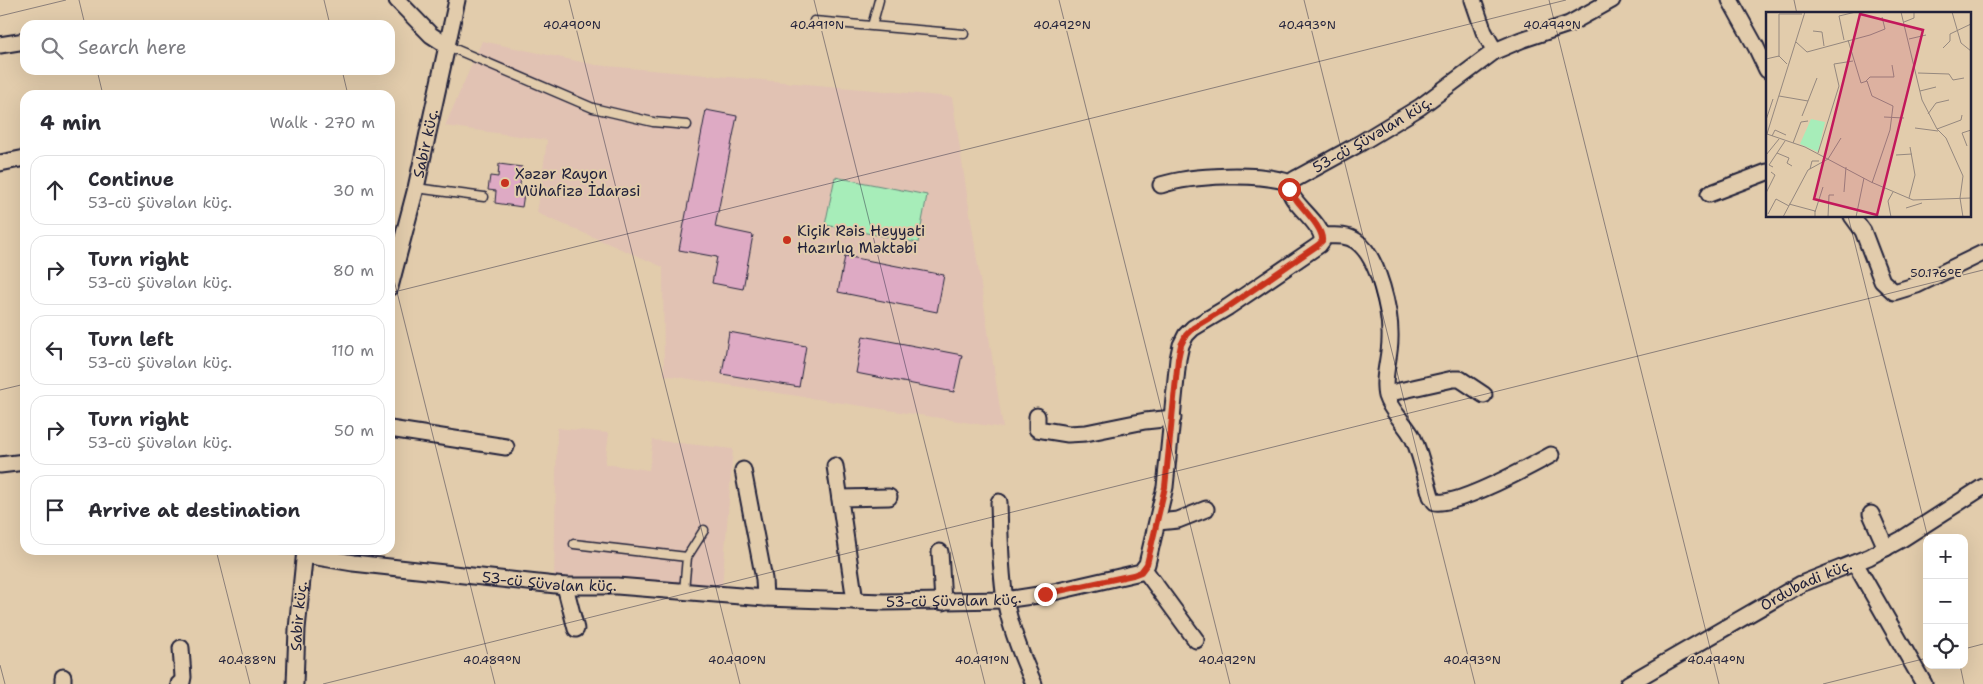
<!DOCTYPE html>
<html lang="en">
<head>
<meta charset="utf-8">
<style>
	:root { --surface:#fff; --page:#f7f7f7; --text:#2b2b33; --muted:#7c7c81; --line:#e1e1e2 }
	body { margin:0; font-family:"Shantell Sans",sans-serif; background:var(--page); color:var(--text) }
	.controls { position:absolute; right:15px; bottom:15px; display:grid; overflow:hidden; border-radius:10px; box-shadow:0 5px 20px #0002 }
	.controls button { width:45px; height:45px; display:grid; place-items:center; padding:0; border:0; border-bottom:1px solid var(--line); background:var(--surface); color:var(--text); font:25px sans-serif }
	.stop { position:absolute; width:15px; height:15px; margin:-11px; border:4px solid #c8321e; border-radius:50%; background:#fff }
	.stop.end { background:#c8321e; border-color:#fff; box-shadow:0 1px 5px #0008 }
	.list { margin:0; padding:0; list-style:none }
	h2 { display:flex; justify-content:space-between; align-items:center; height:65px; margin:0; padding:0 20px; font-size:21px }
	h2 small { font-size:16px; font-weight:400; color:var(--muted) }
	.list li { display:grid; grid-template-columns:32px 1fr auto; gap:15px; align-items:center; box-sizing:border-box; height:70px; margin:0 10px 10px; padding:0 10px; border:1px solid var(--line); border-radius:15px }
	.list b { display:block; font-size:19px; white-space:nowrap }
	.list p { margin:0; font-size:16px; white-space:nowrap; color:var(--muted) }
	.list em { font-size:16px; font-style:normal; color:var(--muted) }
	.icon { flex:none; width:28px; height:28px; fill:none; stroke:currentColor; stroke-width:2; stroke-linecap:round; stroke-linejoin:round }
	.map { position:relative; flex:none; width:1983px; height:684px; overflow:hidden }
	.search { position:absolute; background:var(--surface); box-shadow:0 5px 20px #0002; left:20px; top:20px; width:375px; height:55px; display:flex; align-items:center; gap:12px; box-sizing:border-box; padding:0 18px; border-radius:15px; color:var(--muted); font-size:19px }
	.panel { position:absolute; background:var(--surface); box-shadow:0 5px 20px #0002; left:20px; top:90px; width:375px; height:465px; border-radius:15px }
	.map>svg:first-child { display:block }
	.built { fill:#e1c2b3 }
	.green { fill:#a7edb9; stroke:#64887a }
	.building { fill:#deaac4; stroke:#22223b }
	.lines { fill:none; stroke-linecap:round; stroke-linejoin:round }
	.service-casing { stroke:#22223b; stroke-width:11 }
	.minor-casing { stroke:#22223b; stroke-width:19 }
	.service { stroke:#e2ccac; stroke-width:8 }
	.minor { stroke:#e2ccac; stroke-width:15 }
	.route { stroke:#c8321e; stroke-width:6 }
	.ticks { fill:none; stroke:#22223b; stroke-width:1; stroke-opacity:0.45 }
	.poi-dot { fill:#c8321e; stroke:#e2ccac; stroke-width:2 }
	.labels { text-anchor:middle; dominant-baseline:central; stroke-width:4; stroke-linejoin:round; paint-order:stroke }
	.street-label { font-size:15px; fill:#22223b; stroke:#e2ccac }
	.poi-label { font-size:15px; fill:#22223b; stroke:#e2ccac; text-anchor:start }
	.inset-road { fill:none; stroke:#95887f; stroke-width:1 }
	.view { fill:#c2185b; fill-opacity:0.15; stroke:#c2185b; stroke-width:2.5 }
	.inset-edge { fill:none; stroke:#22223b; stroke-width:2.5 }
	.ticks-label { font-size:12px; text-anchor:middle; fill:#22223b; stroke:#e2ccac; stroke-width:4; stroke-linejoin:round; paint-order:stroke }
</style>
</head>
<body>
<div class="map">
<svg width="1983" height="684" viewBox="0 0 1983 684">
	<rect width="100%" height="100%" fill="#e2ccac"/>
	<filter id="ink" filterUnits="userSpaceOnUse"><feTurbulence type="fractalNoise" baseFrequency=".02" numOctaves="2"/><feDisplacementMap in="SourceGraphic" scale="10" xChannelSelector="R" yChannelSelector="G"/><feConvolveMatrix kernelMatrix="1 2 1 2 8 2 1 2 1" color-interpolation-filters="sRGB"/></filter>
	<g filter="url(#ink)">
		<path class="built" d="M482 41 596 65 952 97 1003 428 664 375 663 267 537 213 547 140 445 126Z
			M557 428 609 433 605 464 649 470 653 440 733 449 722 588 554 578Z"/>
		<path class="green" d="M835 177 927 195 918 243 825 225Z"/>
		<path class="building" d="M706 110 737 116 715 227 753 235 743 289 712 283 717 257 679 250Z
			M499 164 522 167 519 194H524L522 207 495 203 496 191 488 190 490 176 498 177Z
			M845 256 944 275 937 312 838 292Z
			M729 332 806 346 799 387 722 374Z
			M863 336 962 355 954 392 856 373Z"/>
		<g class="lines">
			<defs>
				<path id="service" d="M814 21 964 34
					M872 26 879 0
					M448 46 593 108 653 122 687 125
					M416 188 484 197
					M574 544 687 557 684 591
					M687 557 704 530"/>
				<g id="minor">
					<path d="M397 0 431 35 448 46"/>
					<path d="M1473 0 1484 32 1495 51"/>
					<path d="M1730 0 1756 47 1767 70"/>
					<path d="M0 45 25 41"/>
					<path d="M0 163 25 158"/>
					<path d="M1161 185C1192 175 1260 172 1290 183"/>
					<path d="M1709 194 1767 172"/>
					<path d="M1852 216 1863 231 1882 281 1894 292 1917 285 1983 253"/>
					<path d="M1323 236C1334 236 1346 234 1356 241 1379 257 1391 313 1390 339 1390 358 1382 378 1386 396 1391 412 1406 424 1413 438 1422 457 1425 476 1431 496L1435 502C1457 506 1529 467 1551 455"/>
					<path id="s1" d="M390 287 416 188 457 0"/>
					<path d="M1386 394 1453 379H1460L1484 395"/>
					<path d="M1037 416V429L1068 434 1086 433 1145 421 1173 418"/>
					<path d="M390 429 506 447"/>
					<path d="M0 465 25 462"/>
					<path d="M835 466 855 601"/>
					<path d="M743 470 764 579 765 598"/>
					<path d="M840 498 889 497"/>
					<path d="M999 502C1000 534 1000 567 1005 599 1010 628 1022 657 1034 684"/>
					<path d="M1871 514 1886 548"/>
					<path d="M1158 522 1178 520 1206 509"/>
					<path d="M940 552 943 602"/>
					<path id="s2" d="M305 555 353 563 565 586H617L765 598 884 602 1005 600 1045 594 1141 572 1147 564 1165 487 1178 359 1181 345 1186 335 1193 328 1228 307 1319 245 1322 241C1325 222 1281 199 1291 183 1292 181 1295 179 1297 178L1359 144 1420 107 1495 51 1521 40 1569 24 1612 0"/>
					<path d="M1855 563 1924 684"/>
					<path d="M1144 569 1196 640"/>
					<path d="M565 586 576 629"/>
					<path d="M63 677V684"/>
					<path d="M179 684 182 682 183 677 181 648"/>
					<path id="s3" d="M295 684 297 629 305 550"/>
					<path id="s4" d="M1628 684 1801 584 1869 557 1902 539 1983 487"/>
				</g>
			</defs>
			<use href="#service" class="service-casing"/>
			<use href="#minor" class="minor-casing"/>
			<use href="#service" class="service"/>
			<use href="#minor" class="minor"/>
		</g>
	</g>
	<g class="lines" filter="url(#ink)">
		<path class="route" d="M1045 594 1133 575 1141 572 1147 564 1165 487 1178 359 1181 345 1186 335 1193 328 1228 307 1318 245 1322 241C1324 226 1296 204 1289 189"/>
	</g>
	<path class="ticks" d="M79 0 85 25M324 0 330 25M569 0 740 684M814 0 985 684M1059 0 1230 684M1304 0 1475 684M1549 0 1719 684M1794 0 1797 14M0 16 66 0M97 70 103 95M342 70 348 95M1848 216 1928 538M390 264 495 684M390 293 1566 0M0 390 25 384M216 550 250 684M1964 649 1983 644M0 665 5 684M1960 665 1964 684M323 684 1983 270M1823 684 1927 658"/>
	<g class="poi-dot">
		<circle cx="505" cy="183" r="5"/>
		<circle cx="787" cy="240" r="5"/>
	</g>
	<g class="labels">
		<g class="street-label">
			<text stroke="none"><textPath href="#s2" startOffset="1414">53-cü Şüvəlan küç.</textPath></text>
			<text stroke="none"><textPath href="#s1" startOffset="148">Sabir küç.</textPath></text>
			<text stroke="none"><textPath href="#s2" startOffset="246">53-cü Şüvəlan küç.</textPath></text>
			<text stroke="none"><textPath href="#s4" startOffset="204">Ordubadi küç.</textPath></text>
			<text stroke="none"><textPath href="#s2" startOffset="651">53-cü Şüvəlan küç.</textPath></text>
			<text stroke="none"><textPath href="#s3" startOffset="68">Sabir küç.</textPath></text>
		</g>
		<g class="poi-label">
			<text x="515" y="174">Xəzər Rayon<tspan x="515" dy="17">Mühafizə İdarəsi</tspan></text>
			<text x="797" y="231">Kiçik Rəis Heyyəti<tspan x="797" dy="17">Hazırlıq Məktəbi</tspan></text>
		</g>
	</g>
	<g transform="translate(1766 12)">
		<rect width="205" height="205" fill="#e2ccac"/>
		<path d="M45 107 59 110 52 140 34 132Z" fill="#a7edb9"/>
		<path class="inset-road" d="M135 0 156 88 171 117 180 126 197 164 194 186 197 205M186 0 195 31 205 39M138 10 148 6V0M47 19 56 20 58 34M143 27 160 23M78 28 73 4 90 0M82 28 95 71 101 69 106 84 127 94 124 118 106 171M30 30 41 40 104 23 119 17 116 5M177 36 184 29V22L205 12M13 45V2H36M0 47 13 44 21 52M152 61 183 62 187 68 198 66M100 69 104 65H128L126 53M154 79 170 75M13 84 42 89 51 66M162 102 170 91 183 88M36 104 42 89M118 105 138 106M0 108 7 87M149 116 172 119M171 117 195 108 196 103M1 122 39 135 105 170 147 188 205 186M6 124 9 118 20 123M0 125 39 0M27 131 35 110 42 109M201 134 196 121 205 118M11 141 23 146 21 151 26 154M52 141 73 74 68 52 87 49M0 143 13 127M130 143 146 142M7 155 3 153 19 129M44 157 46 149H53M78 180 80 155M0 181 9 163 5 160M143 186 149 163 144 135M23 192 49 199V205M140 196 156 191M49 200 57 175M2 202 10 187 23 194M17 205 42 158 62 147 75 126M62 205 63 183H68M90 205 98 166M125 205 122 189 127 180"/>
		<path class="view" d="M94 2 157 18 111 203 48 187Z"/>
		<rect width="205" height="205" class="inset-edge"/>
	</g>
	<g class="ticks-label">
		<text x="572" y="29">40.490°N</text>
		<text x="817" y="29">40.491°N</text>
		<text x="1062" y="29">40.492°N</text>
		<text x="1307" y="29">40.493°N</text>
		<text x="1552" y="29">40.494°N</text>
		<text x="1936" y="277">50.176°E</text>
		<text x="247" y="664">40.488°N</text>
		<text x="492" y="664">40.489°N</text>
		<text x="737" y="664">40.490°N</text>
		<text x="982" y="664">40.491°N</text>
		<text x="1227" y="664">40.492°N</text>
		<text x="1472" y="664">40.493°N</text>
		<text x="1716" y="664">40.494°N</text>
	</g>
</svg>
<div class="controls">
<button>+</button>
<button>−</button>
<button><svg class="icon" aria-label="locate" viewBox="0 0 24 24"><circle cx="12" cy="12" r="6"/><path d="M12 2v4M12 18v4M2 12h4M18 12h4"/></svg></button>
</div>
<div class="stop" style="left:1289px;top:189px"></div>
<div class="stop end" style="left:1045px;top:594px"></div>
<div class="search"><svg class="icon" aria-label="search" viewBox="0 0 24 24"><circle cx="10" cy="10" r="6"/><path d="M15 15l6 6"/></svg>Search here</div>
<section class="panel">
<h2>4 min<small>Walk · 270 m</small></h2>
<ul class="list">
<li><svg class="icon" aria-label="ahead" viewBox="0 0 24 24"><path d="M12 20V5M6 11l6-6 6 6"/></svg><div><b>Continue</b><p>53-cü Şüvəlan küç.</p></div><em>30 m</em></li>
<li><svg class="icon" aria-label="right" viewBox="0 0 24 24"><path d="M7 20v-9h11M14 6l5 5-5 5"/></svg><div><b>Turn right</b><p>53-cü Şüvəlan küç.</p></div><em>80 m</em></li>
<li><svg class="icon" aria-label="left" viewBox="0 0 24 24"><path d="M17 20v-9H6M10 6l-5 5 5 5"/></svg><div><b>Turn left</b><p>53-cü Şüvəlan küç.</p></div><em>110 m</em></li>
<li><svg class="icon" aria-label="right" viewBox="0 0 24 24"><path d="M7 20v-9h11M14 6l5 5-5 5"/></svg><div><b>Turn right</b><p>53-cü Şüvəlan küç.</p></div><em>50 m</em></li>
<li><svg class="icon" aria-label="arrive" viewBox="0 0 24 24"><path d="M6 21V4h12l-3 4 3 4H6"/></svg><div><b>Arrive at destination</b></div></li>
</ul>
</section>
</div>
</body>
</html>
